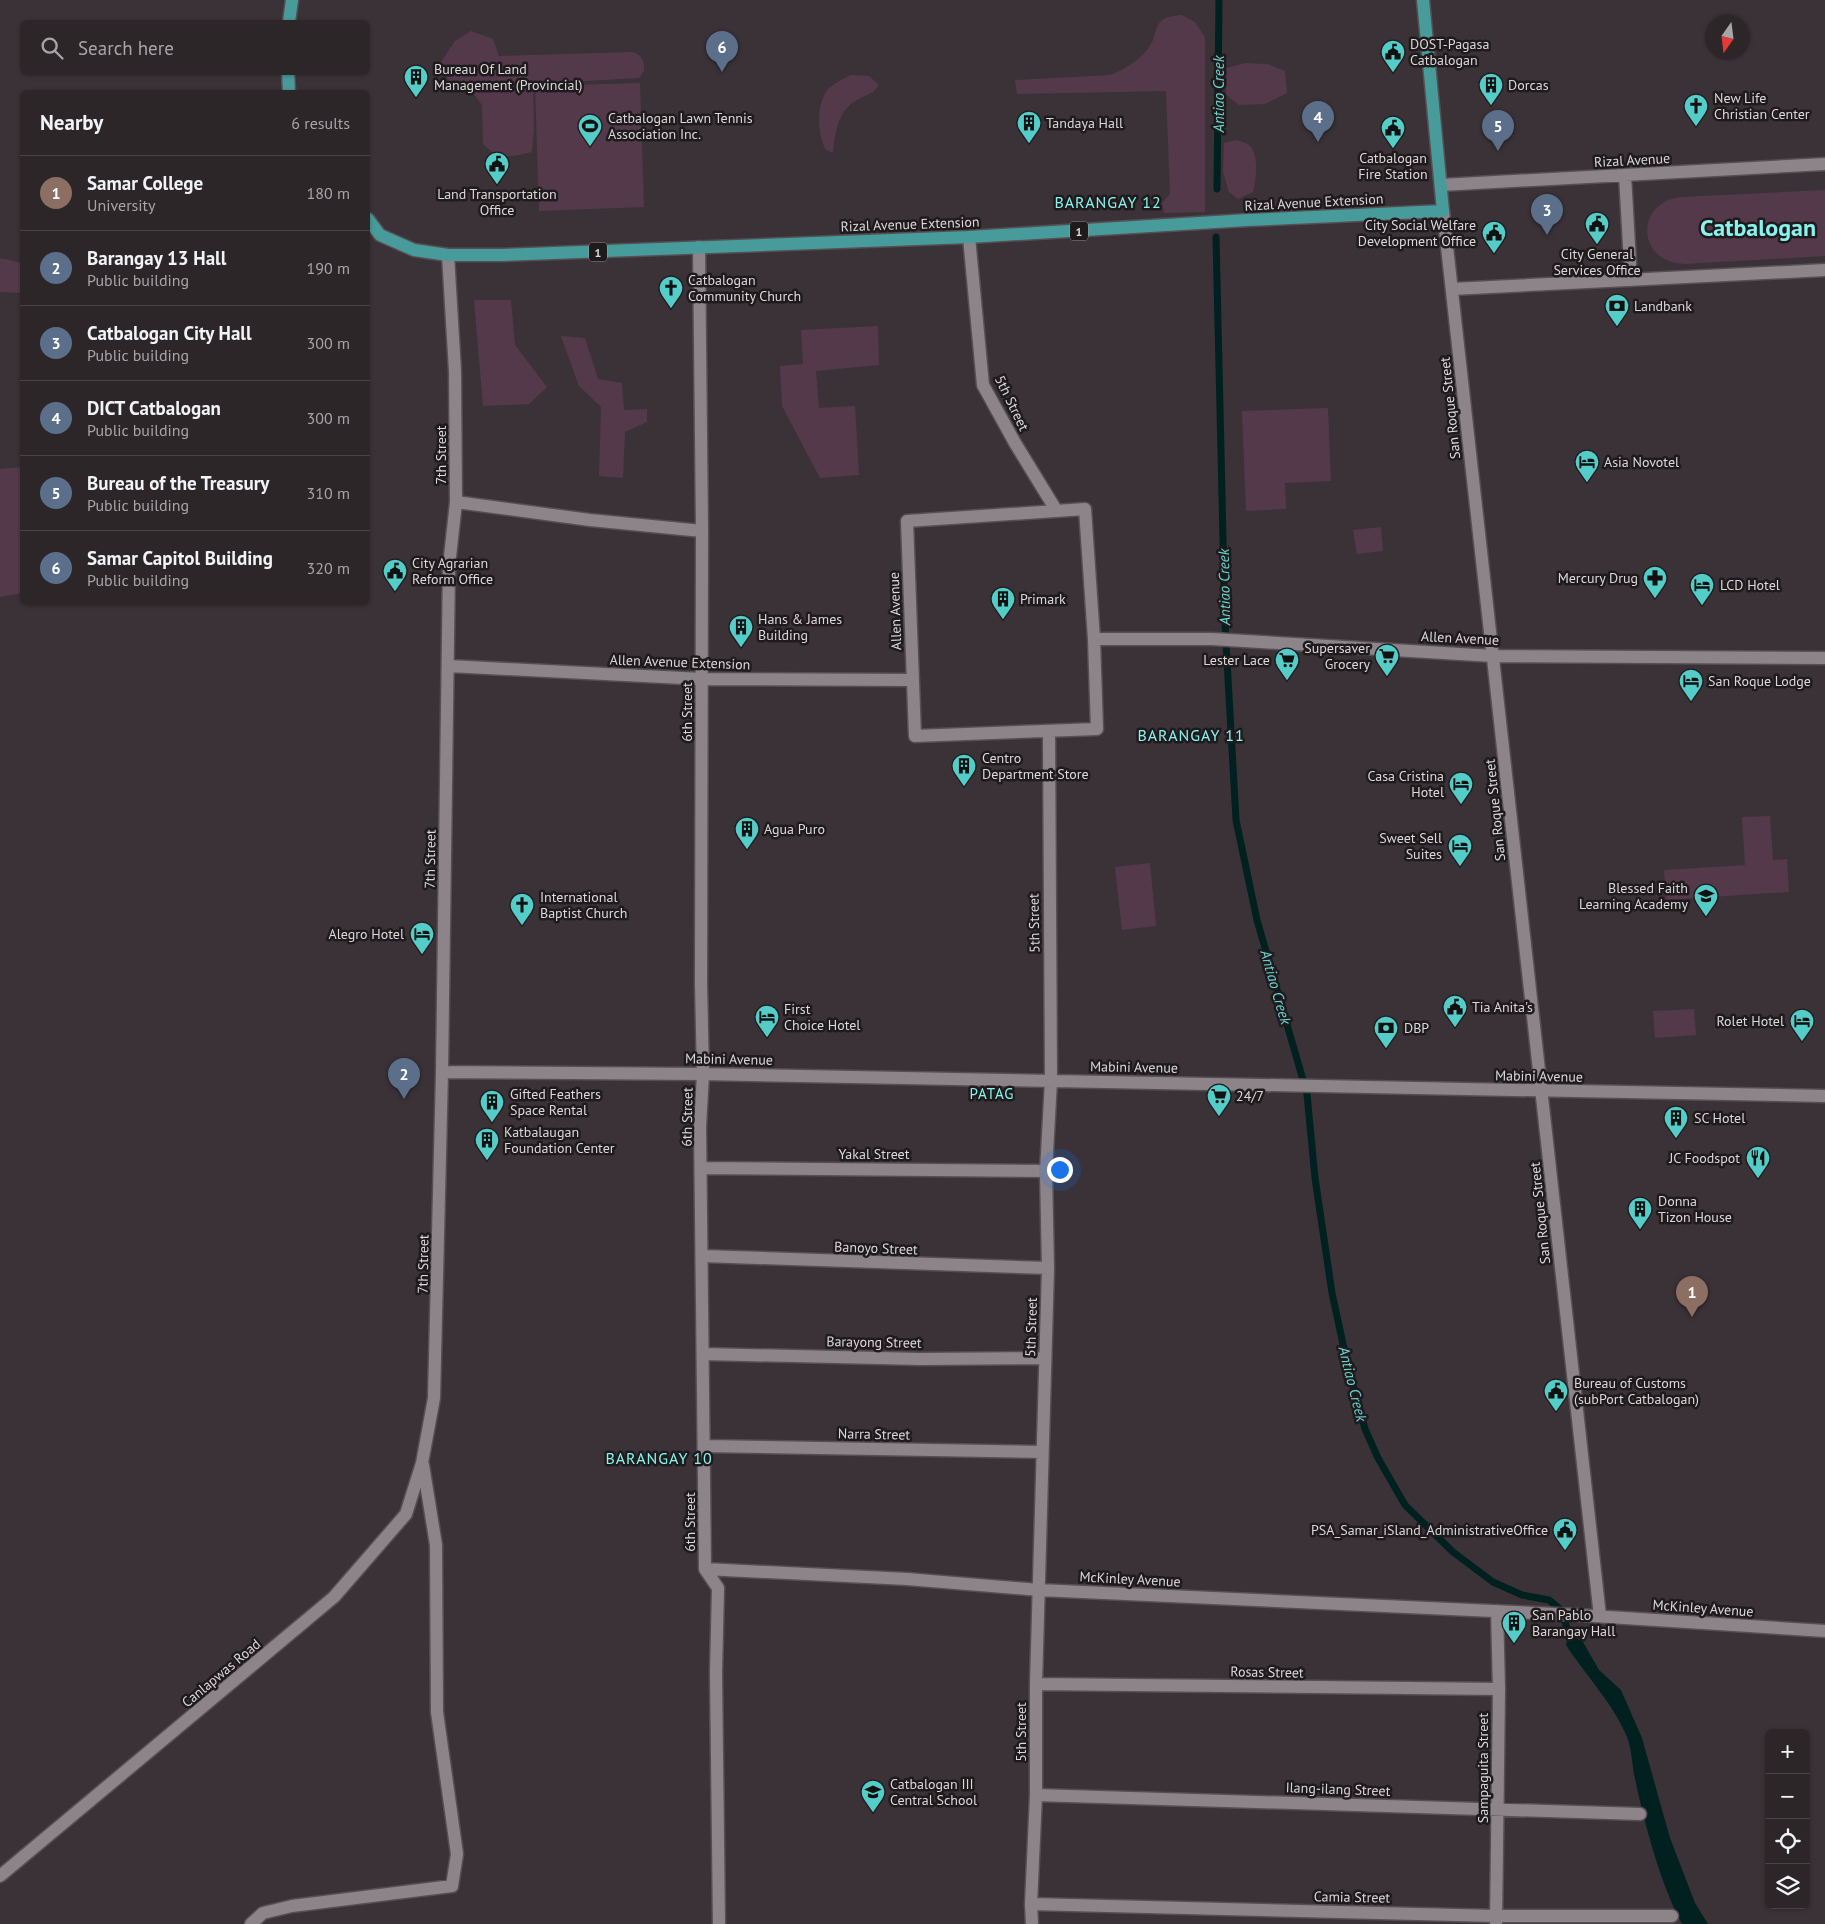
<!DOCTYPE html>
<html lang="en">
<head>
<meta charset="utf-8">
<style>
	:root { --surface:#2c2629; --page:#342e31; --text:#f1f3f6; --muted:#a6a5a8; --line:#484346; --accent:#54cdc8 }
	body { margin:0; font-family:"PT Sans",sans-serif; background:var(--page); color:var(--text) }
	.controls { position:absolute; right:15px; bottom:15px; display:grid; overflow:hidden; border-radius:8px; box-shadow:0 1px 4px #0004 }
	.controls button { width:45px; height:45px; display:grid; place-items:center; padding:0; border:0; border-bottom:1px solid var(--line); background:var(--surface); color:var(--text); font:25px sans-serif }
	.compass { position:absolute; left:1705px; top:15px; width:45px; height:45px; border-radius:50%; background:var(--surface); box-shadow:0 1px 4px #0004; rotate:194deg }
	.you { position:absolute; left:1059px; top:1169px; width:18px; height:18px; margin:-12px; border:4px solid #fff; border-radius:50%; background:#1a73e8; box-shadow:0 0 0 8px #1a73e833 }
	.badge { display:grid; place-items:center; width:32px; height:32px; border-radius:50%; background:var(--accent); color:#fff; font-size:16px; font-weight:700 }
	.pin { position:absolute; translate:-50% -41px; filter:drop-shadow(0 1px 2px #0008) }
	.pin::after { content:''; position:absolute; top:26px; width:18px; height:15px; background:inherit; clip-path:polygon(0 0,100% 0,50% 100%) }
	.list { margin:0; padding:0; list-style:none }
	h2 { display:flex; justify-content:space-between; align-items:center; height:65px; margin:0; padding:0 20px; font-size:21px }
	h2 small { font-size:16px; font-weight:400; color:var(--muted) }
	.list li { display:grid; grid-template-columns:32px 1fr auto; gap:15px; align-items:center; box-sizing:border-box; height:75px; padding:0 20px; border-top:1px solid var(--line) }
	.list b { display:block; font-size:19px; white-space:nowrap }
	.list p { margin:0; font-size:16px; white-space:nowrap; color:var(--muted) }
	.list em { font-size:16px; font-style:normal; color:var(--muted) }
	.icon { flex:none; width:28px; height:28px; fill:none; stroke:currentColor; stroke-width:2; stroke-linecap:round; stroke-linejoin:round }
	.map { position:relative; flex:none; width:1825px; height:1924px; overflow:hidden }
	.search { position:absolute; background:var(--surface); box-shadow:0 1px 4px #0004; left:20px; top:20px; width:350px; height:55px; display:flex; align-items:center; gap:12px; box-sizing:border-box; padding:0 18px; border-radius:8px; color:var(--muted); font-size:19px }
	.panel { position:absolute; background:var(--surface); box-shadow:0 1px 4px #0004; left:20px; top:90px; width:350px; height:515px; border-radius:8px }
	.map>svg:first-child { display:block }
	.green { fill:#54394b }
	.water { fill:#00211f }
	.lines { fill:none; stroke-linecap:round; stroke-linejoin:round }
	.stream { stroke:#00211f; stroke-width:7 }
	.minor-casing { stroke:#554f53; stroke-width:15 }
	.major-casing { stroke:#554f53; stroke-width:15 }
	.minor { stroke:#8d848a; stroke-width:12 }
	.major { stroke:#489b9b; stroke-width:12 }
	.labels { text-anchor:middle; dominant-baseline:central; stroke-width:5; stroke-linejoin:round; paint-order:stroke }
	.shield { fill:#1f1b1d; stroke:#a39fa1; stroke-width:1 }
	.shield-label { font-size:12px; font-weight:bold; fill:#dcd7da }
	.poi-label { font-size:14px; fill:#dcd7da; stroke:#1f1b1d; text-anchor:start }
	.street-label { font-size:14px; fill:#dcd7da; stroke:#1f1b1d }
	.water-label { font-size:15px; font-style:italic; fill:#69d4cf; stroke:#1f1b1d }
	.neighbourhood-label { font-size:15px; letter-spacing:1px; fill:#89f4ee; stroke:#1f1b1d }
	.quarter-label { font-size:16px; letter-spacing:1px; fill:#89f4ee; stroke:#1f1b1d }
	.town-label { font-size:24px; font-weight:bold; fill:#89f4ee; stroke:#1f1b1d }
</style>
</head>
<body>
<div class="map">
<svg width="1825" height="1924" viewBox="0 0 1825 1924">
	<rect width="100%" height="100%" fill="#3a3237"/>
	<path class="green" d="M1182 15 1195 22 1205 37V212L1164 213 1162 203 1170 194 1166 91 1017 94 1015 80 1110 75C1126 69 1142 59 1151 44 1155 38 1155 28 1160 22 1165 16 1175 16 1182 15Z
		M471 31 493 39 499 56 633 52C643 56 644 61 644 71L639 78 533 84 534 128 532 152C509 157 500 161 483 144L482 105 471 90 450 86 441 62 455 41Z
		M1245 63 1267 64 1285 71 1287 93 1265 104 1239 105 1226 95 1227 68Z
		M851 75 869 76 879 85C873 94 866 95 857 100 838 110 835 133 833 153L825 149C818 132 816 109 826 92 831 84 843 79 851 75Z
		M640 83 644 207 539 211 535 86Z
		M1236 140C1239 141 1245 142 1248 144 1260 153 1256 179 1253 192L1238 199 1229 192 1223 172 1224 143Z
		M1825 190V256L1685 264C1680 263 1674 263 1669 261 1642 251 1639 215 1666 201 1670 199 1676 198 1681 197Z
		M0 258 22 263V293L0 292Z
		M474 300H511L515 345 547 387 529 404 483 406Z
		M878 326 879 365 816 371 819 408 855 406 859 475 820 478 782 406 780 366 803 364 801 330Z
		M561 336 585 338 598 379 622 383 624 410 647 409V422L625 432 623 478 599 476 601 407 579 386Z
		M1328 408 1331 481 1285 483 1286 509 1246 511 1242 411Z
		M22 467V593L0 597V469Z
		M1381 527 1383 551 1357 554 1353 530Z
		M1770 816 1773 860 1787 859 1789 892 1666 900 1664 870 1745 865 1742 817Z
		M1150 863 1156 926 1122 930 1115 867Z
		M1694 1009 1696 1035 1655 1038 1653 1011Z"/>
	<path class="water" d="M1569 1634 1583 1642 1599 1670 1621 1690 1642 1738 1670 1838 1695 1903 1708 1924H1682C1660 1883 1645 1825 1635 1779 1632 1766 1632 1750 1627 1737 1613 1703 1586 1676 1566 1645Z"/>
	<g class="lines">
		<path class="stream" d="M1217 189 1219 0
			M1216 237 1225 625 1236 820 1257 920 1307 1094 1315 1178 1332 1293 1348 1367 1365 1429 1378 1458 1405 1505 1453 1552 1493 1582 1522 1595 1549 1600 1561 1610 1569 1634"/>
		<defs>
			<path id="minor" d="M1625 175 1631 280
				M1441 185 1825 164
				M1443 211 1600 1616
				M969 237 983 385 1015 443 1056 510
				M699 247 702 531 701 984 703 1074 700 1127 705 1569 718 1588 716 1673 719 1924
				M1452 289 1825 270
				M456 502 590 520 702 531
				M1085 509 1094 639 1097 729 915 736 907 521Z
				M1094 639H1212L1493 656 1825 658
				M449 666 702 679 912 680
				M442 1072 703 1074 1825 1096
				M702 1168 1046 1171
				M703 1256 1048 1268
				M704 1354 920 1359 1044 1358
				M705 1446 1042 1452
				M705 1569 907 1579 1039 1590 1578 1615 1825 1631
				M1036 1684 1499 1689
				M1036 1795 1640 1814
				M0 1876 334 1597 406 1514 422 1463 434 1398 442 1072 449 566 456 502 455 371 448 255
				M1031 1904 1496 1916H1672
				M251 1924 263 1913 292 1906 452 1886 457 1854 437 1712 436 1545 423 1465
				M1032 1924 1031 1904 1036 1795V1684L1048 1268 1046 1171 1051 1081 1049 731
				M1496 1924 1499 1689 1497 1611"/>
			<path id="major" d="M289 22 292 0
				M288 72 289 92
				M368 219 380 235 414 250 448 255H502L969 237 1248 220 1443 211 1423 0"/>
		</defs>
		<use href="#minor" class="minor-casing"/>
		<use href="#major" class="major-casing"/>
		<use href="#minor" class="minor"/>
		<use href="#major" class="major"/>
	</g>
	<defs>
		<symbol id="civic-pin" viewBox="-11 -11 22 30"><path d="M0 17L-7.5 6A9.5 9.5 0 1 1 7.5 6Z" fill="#54cdc8" stroke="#1f1b1d"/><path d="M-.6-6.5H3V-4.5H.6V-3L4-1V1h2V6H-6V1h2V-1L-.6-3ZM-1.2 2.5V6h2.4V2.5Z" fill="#111"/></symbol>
		<symbol id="building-pin" viewBox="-11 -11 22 30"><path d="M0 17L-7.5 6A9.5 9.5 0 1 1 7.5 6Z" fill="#54cdc8" stroke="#1f1b1d"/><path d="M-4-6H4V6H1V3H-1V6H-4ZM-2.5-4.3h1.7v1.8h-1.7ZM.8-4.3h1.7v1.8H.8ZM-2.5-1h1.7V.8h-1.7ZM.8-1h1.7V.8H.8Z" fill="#111"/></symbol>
		<symbol id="church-pin" viewBox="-11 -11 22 30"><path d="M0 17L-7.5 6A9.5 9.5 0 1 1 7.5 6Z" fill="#54cdc8" stroke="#1f1b1d"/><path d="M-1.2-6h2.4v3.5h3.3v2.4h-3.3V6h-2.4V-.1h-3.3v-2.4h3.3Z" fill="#111"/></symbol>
		<symbol id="stadium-pin" viewBox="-11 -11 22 30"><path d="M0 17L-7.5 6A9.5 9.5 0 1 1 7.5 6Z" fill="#54cdc8" stroke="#1f1b1d"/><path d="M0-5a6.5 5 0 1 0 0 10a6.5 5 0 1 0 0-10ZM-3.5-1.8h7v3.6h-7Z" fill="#111"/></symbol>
		<symbol id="bank-pin" viewBox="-11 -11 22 30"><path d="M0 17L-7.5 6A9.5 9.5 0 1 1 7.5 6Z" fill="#54cdc8" stroke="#1f1b1d"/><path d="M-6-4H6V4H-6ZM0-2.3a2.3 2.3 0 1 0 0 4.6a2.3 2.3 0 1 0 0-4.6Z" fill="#111"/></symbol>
		<symbol id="hotel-pin" viewBox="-11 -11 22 30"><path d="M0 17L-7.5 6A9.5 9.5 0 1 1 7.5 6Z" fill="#54cdc8" stroke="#1f1b1d"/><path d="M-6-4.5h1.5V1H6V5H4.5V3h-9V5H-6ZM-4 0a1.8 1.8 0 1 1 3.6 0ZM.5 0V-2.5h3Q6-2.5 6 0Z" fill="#111"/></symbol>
		<symbol id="pharmacy-pin" viewBox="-11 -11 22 30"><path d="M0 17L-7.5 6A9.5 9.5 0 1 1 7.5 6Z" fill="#54cdc8" stroke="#1f1b1d"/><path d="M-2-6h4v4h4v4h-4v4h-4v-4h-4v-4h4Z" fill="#111"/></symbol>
		<symbol id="supermarket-pin" viewBox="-11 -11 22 30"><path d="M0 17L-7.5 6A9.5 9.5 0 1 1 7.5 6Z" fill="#54cdc8" stroke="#1f1b1d"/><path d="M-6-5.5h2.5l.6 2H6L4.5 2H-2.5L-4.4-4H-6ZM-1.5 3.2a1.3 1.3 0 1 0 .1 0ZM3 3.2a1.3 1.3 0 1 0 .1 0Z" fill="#111"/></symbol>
		<symbol id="school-pin" viewBox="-11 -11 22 30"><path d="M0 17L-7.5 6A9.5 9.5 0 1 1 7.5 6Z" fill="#54cdc8" stroke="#1f1b1d"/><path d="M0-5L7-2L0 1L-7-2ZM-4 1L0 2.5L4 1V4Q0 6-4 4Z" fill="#111"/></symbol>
		<symbol id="restaurant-pin" viewBox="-11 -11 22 30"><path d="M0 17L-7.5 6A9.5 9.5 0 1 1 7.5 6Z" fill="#54cdc8" stroke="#1f1b1d"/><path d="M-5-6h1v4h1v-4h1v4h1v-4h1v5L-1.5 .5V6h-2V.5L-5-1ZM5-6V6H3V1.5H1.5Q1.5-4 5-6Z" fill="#111"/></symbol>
	</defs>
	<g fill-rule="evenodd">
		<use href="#civic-pin" x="1379" y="38" width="28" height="38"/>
		<use href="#building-pin" x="402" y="63" width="28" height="38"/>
		<use href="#building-pin" x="1477" y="71" width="28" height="38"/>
		<use href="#church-pin" x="1682" y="92" width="28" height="38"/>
		<use href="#building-pin" x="1015" y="109" width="28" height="38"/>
		<use href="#stadium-pin" x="576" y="112" width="28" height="38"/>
		<use href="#civic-pin" x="1379" y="114" width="28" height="38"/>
		<use href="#civic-pin" x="483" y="150" width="28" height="38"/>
		<use href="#civic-pin" x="1583" y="210" width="28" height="38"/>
		<use href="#civic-pin" x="1480" y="219" width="28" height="38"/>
		<use href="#church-pin" x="657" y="274" width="28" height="38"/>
		<use href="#bank-pin" x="1603" y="292" width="28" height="38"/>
		<use href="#hotel-pin" x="1573" y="448" width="28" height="38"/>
		<use href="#civic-pin" x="381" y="557" width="28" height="38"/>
		<use href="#pharmacy-pin" x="1641" y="564" width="28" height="38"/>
		<use href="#hotel-pin" x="1688" y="571" width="28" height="38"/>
		<use href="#building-pin" x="989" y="585" width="28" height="38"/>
		<use href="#building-pin" x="727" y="613" width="28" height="38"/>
		<use href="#supermarket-pin" x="1373" y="642" width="28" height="38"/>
		<use href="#supermarket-pin" x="1273" y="646" width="28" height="38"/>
		<use href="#hotel-pin" x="1677" y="667" width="28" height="38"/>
		<use href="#building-pin" x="950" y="752" width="28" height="38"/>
		<use href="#hotel-pin" x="1447" y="770" width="28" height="38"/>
		<use href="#building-pin" x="733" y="815" width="28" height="38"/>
		<use href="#hotel-pin" x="1446" y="832" width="28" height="38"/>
		<use href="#school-pin" x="1692" y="882" width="28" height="38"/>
		<use href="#church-pin" x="508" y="891" width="28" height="38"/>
		<use href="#hotel-pin" x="408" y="920" width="28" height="38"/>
		<use href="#civic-pin" x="1441" y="993" width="28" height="38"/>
		<use href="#hotel-pin" x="753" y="1003" width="28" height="38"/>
		<use href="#hotel-pin" x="1788" y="1007" width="28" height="38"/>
		<use href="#bank-pin" x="1372" y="1014" width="28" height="38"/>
		<use href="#supermarket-pin" x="1205" y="1082" width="28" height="38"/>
		<use href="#building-pin" x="478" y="1088" width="28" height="38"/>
		<use href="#building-pin" x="1662" y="1104" width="28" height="38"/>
		<use href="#building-pin" x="473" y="1126" width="28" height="38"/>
		<use href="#restaurant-pin" x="1744" y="1144" width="28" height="38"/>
		<use href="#building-pin" x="1626" y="1195" width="28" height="38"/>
		<use href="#civic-pin" x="1542" y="1377" width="28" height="38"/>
		<use href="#civic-pin" x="1551" y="1516" width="28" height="38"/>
		<use href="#building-pin" x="1500" y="1609" width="28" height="38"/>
		<use href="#school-pin" x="859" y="1778" width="28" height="38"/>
	</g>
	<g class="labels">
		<g class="shield">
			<rect x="1070" y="221.5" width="18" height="19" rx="4"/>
			<rect x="589" y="242.5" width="18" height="19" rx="4"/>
		</g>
		<g class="shield-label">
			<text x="1079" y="231">1</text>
			<text x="598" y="252">1</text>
		</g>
		<g class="poi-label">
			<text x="1410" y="44">DOST-Pagasa<tspan x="1410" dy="16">Catbalogan</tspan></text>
			<text x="434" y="69">Bureau Of Land<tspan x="434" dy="16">Management (Provincial)</tspan></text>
			<text x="1508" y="85">Dorcas</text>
			<text x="1714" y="98">New Life<tspan x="1714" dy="16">Christian Center</tspan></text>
			<text x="608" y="118">Catbalogan Lawn Tennis<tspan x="608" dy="16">Association Inc.</tspan></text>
			<text x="1046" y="123">Tandaya Hall</text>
			<text x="1393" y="158" text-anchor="middle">Catbalogan<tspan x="1393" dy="16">Fire Station</tspan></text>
			<text x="497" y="194" text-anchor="middle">Land Transportation<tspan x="497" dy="16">Office</tspan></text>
			<text x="1476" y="225" text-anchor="end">City Social Welfare<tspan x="1476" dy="16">Development Office</tspan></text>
			<text x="1597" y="254" text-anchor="middle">City General<tspan x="1597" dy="16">Services Office</tspan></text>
			<text x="688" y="280">Catbalogan<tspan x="688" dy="16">Community Church</tspan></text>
			<text x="1634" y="306">Landbank</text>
			<text x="1604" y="462">Asia Novotel</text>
			<text x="412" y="563">City Agrarian<tspan x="412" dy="16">Reform Office</tspan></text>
			<text x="1638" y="578" text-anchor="end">Mercury Drug</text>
			<text x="1720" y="585">LCD Hotel</text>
			<text x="1020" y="599">Primark</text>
			<text x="758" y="619">Hans &amp; James<tspan x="758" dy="16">Building</tspan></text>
			<text x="1370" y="648" text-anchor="end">Supersaver<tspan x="1370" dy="16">Grocery</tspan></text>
			<text x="1270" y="660" text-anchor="end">Lester Lace</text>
			<text x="1708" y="681">San Roque Lodge</text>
			<text x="982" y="758">Centro<tspan x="982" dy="16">Department Store</tspan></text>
			<text x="1444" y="776" text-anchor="end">Casa Cristina<tspan x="1444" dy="16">Hotel</tspan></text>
			<text x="764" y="829">Agua Puro</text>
			<text x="1442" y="838" text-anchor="end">Sweet Sell<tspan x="1442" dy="16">Suites</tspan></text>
			<text x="1688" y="888" text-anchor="end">Blessed Faith<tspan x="1688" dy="16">Learning Academy</tspan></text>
			<text x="540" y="897">International<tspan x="540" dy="16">Baptist Church</tspan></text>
			<text x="404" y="934" text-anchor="end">Alegro Hotel</text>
			<text x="1472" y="1007">Tia Anita's</text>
			<text x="784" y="1009">First<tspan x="784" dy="16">Choice Hotel</tspan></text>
			<text x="1784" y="1021" text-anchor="end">Rolet Hotel</text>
			<text x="1404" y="1028">DBP</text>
			<text x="510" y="1094">Gifted Feathers<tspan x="510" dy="16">Space Rental</tspan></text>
			<text x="1236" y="1096">24/7</text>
			<text x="1694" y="1118">SC Hotel</text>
			<text x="504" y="1132">Katbalaugan<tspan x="504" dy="16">Foundation Center</tspan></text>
			<text x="1740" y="1158" text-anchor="end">JC Foodspot</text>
			<text x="1658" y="1201">Donna<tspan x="1658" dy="16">Tizon House</tspan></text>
			<text x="1574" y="1383">Bureau of Customs<tspan x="1574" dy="16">(subPort Catbalogan)</tspan></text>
			<text x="1548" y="1530" text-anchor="end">PSA_Samar_iSland_AdministrativeOffice</text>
			<text x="1532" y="1615">San Pablo<tspan x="1532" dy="16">Barangay Hall</tspan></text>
			<text x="890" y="1784">Catbalogan III<tspan x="890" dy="16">Central School</tspan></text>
		</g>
		<g class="street-label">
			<text transform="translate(1632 160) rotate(-3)">Rizal Avenue</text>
			<text transform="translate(1314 202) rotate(-3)">Rizal Avenue Extension</text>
			<text transform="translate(910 224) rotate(-2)">Rizal Avenue Extension</text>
			<text transform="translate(1012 403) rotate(64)">5th Street</text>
			<text transform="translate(1450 408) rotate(-96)">San Roque Street</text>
			<text transform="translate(441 455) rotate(-90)">7th Street</text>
			<text transform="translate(895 611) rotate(-92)">Allen Avenue</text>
			<text transform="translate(1460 638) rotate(3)">Allen Avenue</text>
			<text transform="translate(680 662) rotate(2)">Allen Avenue Extension</text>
			<text transform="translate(687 712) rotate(-90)">6th Street</text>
			<text transform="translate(1495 810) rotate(-96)">San Roque Street</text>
			<text transform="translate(430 859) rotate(-89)">7th Street</text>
			<text transform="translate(1034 923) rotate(-91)">5th Street</text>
			<text transform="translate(729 1059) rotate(1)">Mabini Avenue</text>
			<text transform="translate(1134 1067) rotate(1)">Mabini Avenue</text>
			<text transform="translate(1539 1076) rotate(1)">Mabini Avenue</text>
			<text transform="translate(687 1117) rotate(-89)">6th Street</text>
			<text x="874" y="1154">Yakal Street</text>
			<text transform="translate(1540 1213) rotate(-96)">San Roque Street</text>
			<text transform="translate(876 1248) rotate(2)">Banoyo Street</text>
			<text transform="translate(423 1264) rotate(-89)">7th Street</text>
			<text transform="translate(1031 1327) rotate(-88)">5th Street</text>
			<text transform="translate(874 1342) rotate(1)">Barayong Street</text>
			<text transform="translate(874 1434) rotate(1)">Narra Street</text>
			<text transform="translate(690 1522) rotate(-90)">6th Street</text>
			<text transform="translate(1130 1579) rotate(3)">McKinley Avenue</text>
			<text transform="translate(1703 1608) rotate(4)">McKinley Avenue</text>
			<text transform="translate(1267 1672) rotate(1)">Rosas Street</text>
			<text transform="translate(221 1673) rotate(-40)">Canlapwas Road</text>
			<text transform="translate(1021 1732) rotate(-90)">5th Street</text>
			<text transform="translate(1483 1768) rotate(-90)">Sampaguita Street</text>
			<text transform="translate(1338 1789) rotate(2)">Ilang-ilang Street</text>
			<text transform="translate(1352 1897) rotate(1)">Camia Street</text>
		</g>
		<g class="water-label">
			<text transform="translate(1218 94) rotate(-90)">Antiao Creek</text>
			<text transform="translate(1224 587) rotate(-91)">Antiao Creek</text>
			<text transform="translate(1276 987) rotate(74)">Antiao Creek</text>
			<text transform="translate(1353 1384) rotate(76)">Antiao Creek</text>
		</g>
		<g class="neighbourhood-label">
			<text x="992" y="1093">PATAG</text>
		</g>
		<g class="quarter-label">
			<text x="1108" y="202">BARANGAY 12</text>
			<text x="1191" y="735">BARANGAY 11</text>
			<text x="659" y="1458">BARANGAY 10</text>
		</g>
		<g class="town-label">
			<text x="1758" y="227">Catbalogan</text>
		</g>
	</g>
</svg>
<div class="controls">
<button>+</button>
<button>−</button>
<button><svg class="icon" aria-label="locate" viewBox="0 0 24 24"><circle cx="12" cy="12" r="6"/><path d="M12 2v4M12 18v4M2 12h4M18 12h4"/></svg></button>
<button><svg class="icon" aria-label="layers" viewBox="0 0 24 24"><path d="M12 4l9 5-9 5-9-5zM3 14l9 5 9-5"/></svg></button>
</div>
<svg class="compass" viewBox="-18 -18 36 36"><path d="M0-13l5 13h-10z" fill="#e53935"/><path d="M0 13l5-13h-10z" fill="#a6a5a8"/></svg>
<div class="you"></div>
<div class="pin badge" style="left:1692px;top:1317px;background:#8d6e63">1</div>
<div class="pin badge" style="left:404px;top:1099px;background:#5c6f8a">2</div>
<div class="pin badge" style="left:1547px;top:235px;background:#5c6f8a">3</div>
<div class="pin badge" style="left:1318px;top:142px;background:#5c6f8a">4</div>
<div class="pin badge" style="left:1498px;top:151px;background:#5c6f8a">5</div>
<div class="pin badge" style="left:722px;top:72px;background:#5c6f8a">6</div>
<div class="search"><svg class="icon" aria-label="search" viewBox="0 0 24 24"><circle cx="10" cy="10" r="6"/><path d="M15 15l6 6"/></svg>Search here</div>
<section class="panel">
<h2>Nearby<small>6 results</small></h2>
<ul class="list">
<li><span class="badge" style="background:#8d6e63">1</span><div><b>Samar College</b><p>University</p></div><em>180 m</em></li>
<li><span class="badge" style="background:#5c6f8a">2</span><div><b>Barangay 13 Hall</b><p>Public building</p></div><em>190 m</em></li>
<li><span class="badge" style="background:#5c6f8a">3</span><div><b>Catbalogan City Hall</b><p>Public building</p></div><em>300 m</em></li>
<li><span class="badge" style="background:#5c6f8a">4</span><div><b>DICT Catbalogan</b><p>Public building</p></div><em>300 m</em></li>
<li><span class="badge" style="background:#5c6f8a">5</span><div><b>Bureau of the Treasury</b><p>Public building</p></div><em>310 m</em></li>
<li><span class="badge" style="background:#5c6f8a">6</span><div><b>Samar Capitol Building</b><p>Public building</p></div><em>320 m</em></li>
</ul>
</section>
</div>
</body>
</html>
